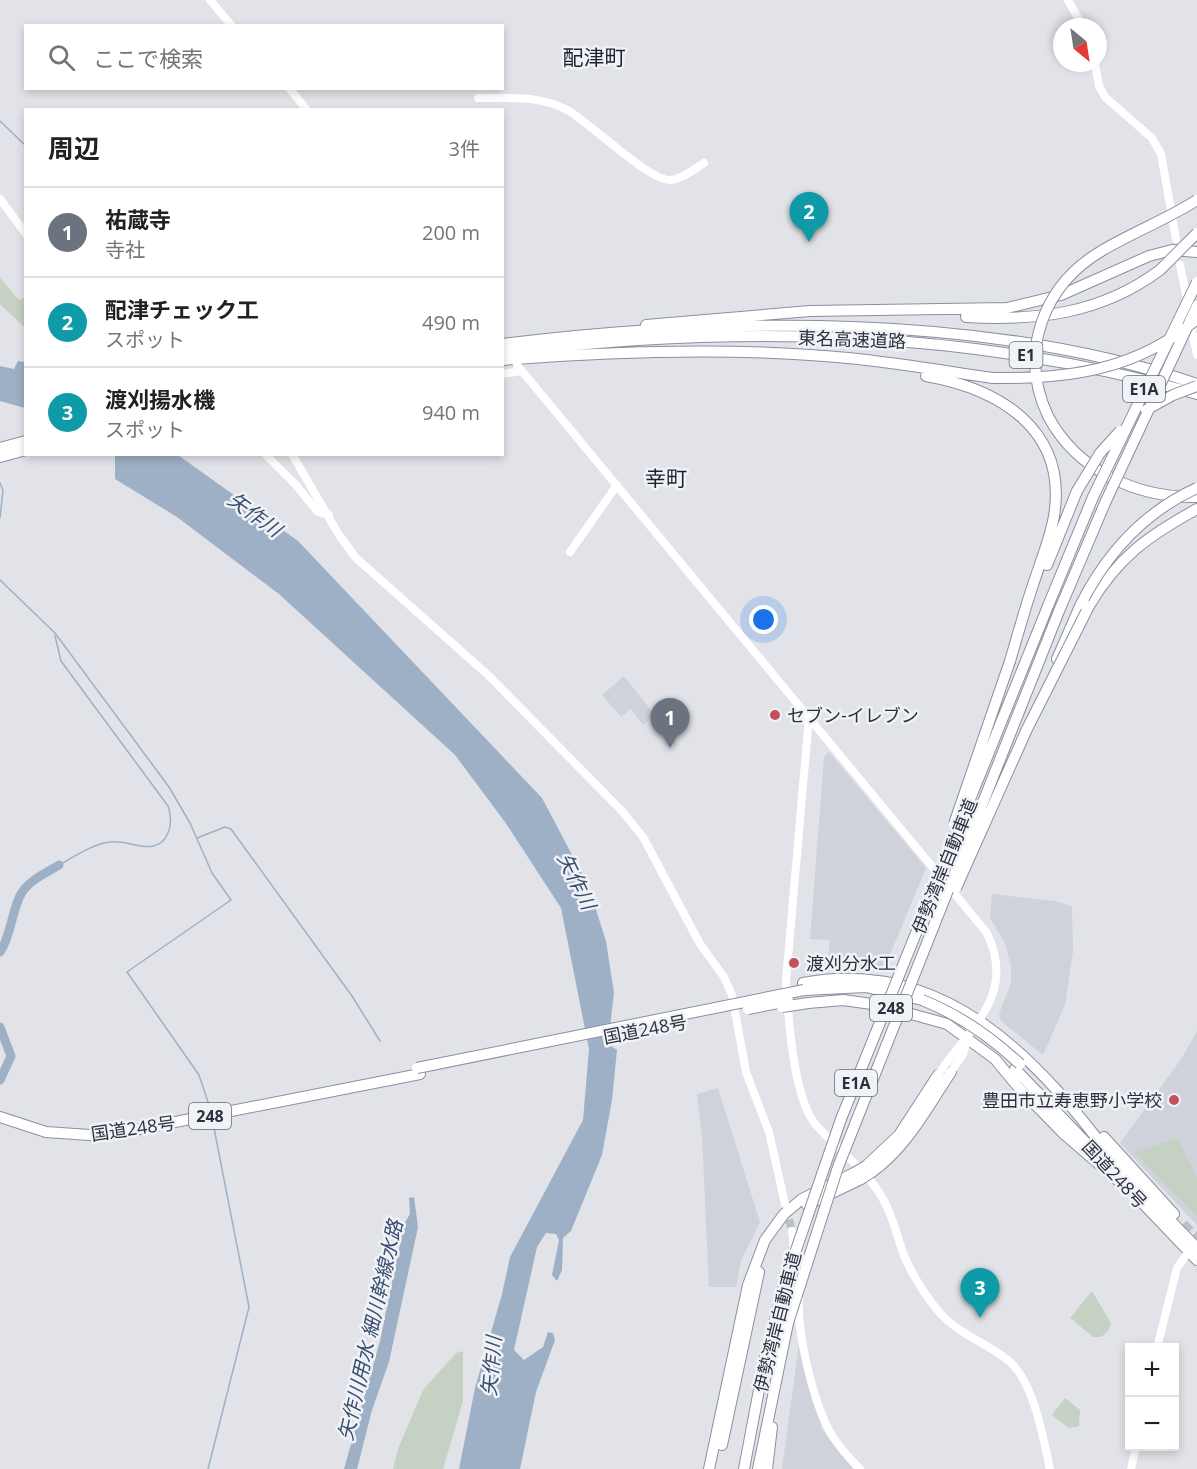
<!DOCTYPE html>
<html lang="ja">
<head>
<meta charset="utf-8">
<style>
	:root { --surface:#fff; --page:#f6f6f6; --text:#202124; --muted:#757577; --line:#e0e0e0; --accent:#0f766e }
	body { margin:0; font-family:"Open Sans","Noto Sans JP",sans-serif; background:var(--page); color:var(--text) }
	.controls { position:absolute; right:18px; bottom:18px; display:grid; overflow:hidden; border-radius:0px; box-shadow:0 3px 9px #0003 }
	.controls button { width:54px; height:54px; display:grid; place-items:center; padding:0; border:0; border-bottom:2px solid var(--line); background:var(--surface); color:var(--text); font:30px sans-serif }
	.compass { position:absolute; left:1053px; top:18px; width:54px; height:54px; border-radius:50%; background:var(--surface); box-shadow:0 3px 9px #0003; rotate:150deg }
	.you { position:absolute; left:764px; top:620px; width:21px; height:21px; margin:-15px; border:4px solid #fff; border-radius:50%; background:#1a73e8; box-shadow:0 0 0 9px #1a73e833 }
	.badge { display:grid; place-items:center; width:39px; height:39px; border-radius:50%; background:var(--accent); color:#fff; font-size:20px; font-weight:700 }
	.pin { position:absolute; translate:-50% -50px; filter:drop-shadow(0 2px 3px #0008) }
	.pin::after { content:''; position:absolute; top:32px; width:21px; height:18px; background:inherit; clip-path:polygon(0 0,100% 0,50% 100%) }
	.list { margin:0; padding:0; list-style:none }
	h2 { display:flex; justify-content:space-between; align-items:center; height:78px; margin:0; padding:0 24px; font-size:26px }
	h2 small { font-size:20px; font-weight:400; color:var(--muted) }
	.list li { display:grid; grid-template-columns:39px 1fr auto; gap:18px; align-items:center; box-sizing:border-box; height:90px; padding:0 24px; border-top:2px solid var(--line) }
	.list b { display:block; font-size:22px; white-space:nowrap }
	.list p { margin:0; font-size:20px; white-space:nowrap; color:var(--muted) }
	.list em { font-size:20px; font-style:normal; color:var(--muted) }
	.icon { flex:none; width:33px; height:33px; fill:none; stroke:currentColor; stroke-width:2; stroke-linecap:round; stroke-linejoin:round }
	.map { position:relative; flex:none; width:1197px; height:1469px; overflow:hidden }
	.search { position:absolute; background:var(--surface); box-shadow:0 3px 9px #0003; left:24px; top:24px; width:480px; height:66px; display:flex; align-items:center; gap:15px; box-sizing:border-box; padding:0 21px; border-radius:0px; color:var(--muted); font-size:22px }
	.panel { position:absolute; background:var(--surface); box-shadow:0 3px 9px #0003; left:24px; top:108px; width:480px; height:348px; border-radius:0px }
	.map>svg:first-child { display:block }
	.built { fill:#cfd2da }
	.green { fill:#c5d1c2 }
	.water { fill:#9eb0c5 }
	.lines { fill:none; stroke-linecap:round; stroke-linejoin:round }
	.stream { stroke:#9eb0c5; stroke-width:1.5 }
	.river { stroke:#9eb0c5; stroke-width:9 }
	.secondary-tunnel { stroke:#bcbfc6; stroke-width:8; stroke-dasharray:8 4; stroke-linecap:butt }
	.highway-tunnel { stroke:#bcbfc6; stroke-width:10; stroke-dasharray:10 5; stroke-linecap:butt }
	.highway-casing { stroke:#89909e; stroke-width:12 }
	.secondary { stroke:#fff; stroke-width:8 }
	.highway { stroke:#fff; stroke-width:10 }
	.highway-bridge-casing { stroke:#89909e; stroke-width:12; stroke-linecap:butt }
	.highway-bridge { stroke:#fff; stroke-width:10 }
	.poi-dot { fill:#c3505c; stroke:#f0f2f6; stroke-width:2 }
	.labels { text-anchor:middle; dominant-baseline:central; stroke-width:5; stroke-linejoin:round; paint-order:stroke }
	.shield { fill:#f0f2f6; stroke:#656b75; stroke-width:1.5 }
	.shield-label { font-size:16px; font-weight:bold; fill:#2a313e }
	.street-label { font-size:18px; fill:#2a313e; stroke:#f0f2f6 }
	.poi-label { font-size:18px; fill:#2a313e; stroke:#f0f2f6; text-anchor:start }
	.water-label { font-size:20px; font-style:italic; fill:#384e6f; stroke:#f0f2f6 }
	.quarter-label { font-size:21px; fill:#1c222f; stroke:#f0f2f6 }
</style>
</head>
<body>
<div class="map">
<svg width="1197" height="1469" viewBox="0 0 1197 1469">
	<rect width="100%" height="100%" fill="#e1e3e8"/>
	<path class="built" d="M624 676 655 715 643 725 631 709 621 717 602 695Z
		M829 752 926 868 884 969 849 965 850 957 828 956 830 940 810 939 824 757Z
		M992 894 1054 901 1072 906 1073 952 1065 1005 1043 1055 1001 1021 999 1014 1011 983V967L1005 943 990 918Z
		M1197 1031V1225L1120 1143 1182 1058Z
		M718 1088 760 1222 741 1261 736 1287H709L702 1136 697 1094Z
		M799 1343 822 1429 853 1469H782Z"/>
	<path class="green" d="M0 278 19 300 25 298V328L0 304Z
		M1177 1138 1197 1177V1216L1135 1153Z
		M1092 1291 1111 1323 1108 1331 1101 1337H1093L1070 1318Z
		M463 1351V1401L443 1469H393L398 1449 423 1390 456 1353Z
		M1065 1398 1080 1410 1079 1426 1069 1428 1052 1415Z"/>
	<path class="water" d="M18 361 25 362V408L0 401V366L14 369Z
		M115 455H178L298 541 542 798 588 885 606 941 614 993 608 1044 617 1050 612 1100 602 1155 571 1231 563 1238 562 1270 557 1281 552 1275 559 1240 556 1234 546 1233 537 1247 514 1350 524 1360 543 1347 548 1332 553 1333 555 1340 536 1392 520 1469H459L475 1388 502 1294 510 1257 583 1120 589 1049 561 908 505 822 455 755 279 594 177 517 115 479Z
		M414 1197 418 1227 389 1362 372 1410 357 1469H344L380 1341 404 1224 410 1214 409 1198Z"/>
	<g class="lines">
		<path class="stream" d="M0 121 26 146
			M0 483 3 490 0 518
			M0 580 55 633 169 787 190 823 212 873 231 900 127 972 199 1075 211 1111
			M55 636 61 661 168 806C171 815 172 824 168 833 157 859 130 839 110 842 92 844 74 857 59 865
			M197 838 225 827 231 829 352 996 380 1041
			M208 1469 249 1307 212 1118"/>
		<path class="river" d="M0 952C12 934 11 912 21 894 28 881 46 873 59 865
			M0 1027 11 1056 0 1080"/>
		<path class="secondary-tunnel" d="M786 1208 792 1231"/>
		<path class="highway-tunnel" d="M1183 1224 1197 1238"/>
		<defs>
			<path id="highway" d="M966 317C1037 321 1101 314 1160 270
				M646 325 810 311 1007 308 1061 295 1149 256 1172 250 1197 252
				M502 344C723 317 985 312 1197 384
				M502 353C736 324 970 329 1197 394
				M502 360C617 351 734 347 848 358 897 363 945 371 993 378
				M926 376C1000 389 1068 430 1054 516 1050 539 1041 560 1034 582 1025 608 1018 634 1010 661
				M1048 416C1077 471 1137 498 1197 497
				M0 448 26 441
				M0 457 26 450
				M1047 565 1077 491
				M1048 606 1093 497
				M1089 606C1118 557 1148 536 1197 509
				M1059 611 1105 503
				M1057 659 1081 604
				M803 983C946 956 1040 1061 1117 1165
				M804 990 866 987 922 1000
				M808 1003 843 1000 879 1005 947 1024 995 1059 1018 1087 1064 1134 1137 1197
				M1015 1069 1096 1153
				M0 1117 46 1132 104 1136 420 1074
				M1104 1137 1174 1214
				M1113 1162 1197 1248
				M866 1166 899 1135 938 1075
				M872 1172C907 1147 927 1108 951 1072
				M1133 1193 1197 1260
				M807 1205 861 1179
				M722 1445 759 1272
				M709 1469 748 1285 765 1240 784 1214 802 1199 854 1173
				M744 1469 765 1358 785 1282
				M758 1469 788 1323
				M767 1469 772 1427"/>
		</defs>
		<use href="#highway" class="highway-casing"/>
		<path class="secondary" d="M210 0 232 26
			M1068 0 1083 27
			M1095 63 1099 86 1105 97 1152 138 1161 154 1176 239
			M289 88 307 110
			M478 98C509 98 541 95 569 111 590 123 650 182 671 180 683 179 694 169 704 163
			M0 199 26 234
			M1180 265 1188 304
			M1190 320 1197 355
			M517 365 987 933C1017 997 969 1027 938 1075
			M502 374 522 371
			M265 454 296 485 318 512 329 515
			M292 454 339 535 356 558 487 674 621 810 643 837 700 944 724 977 732 995 746 1072 769 1132 785 1204
			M570 552 617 485
			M809 717 786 980C788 1016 793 1098 816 1125 838 1150 867 1170 883 1199 894 1218 897 1238 905 1258 914 1278 925 1295 939 1312 959 1335 986 1342 1009 1361 1034 1382 1043 1438 1050 1469
			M951 1072 963 1054 968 1038
			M792 1231 798 1286
			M799 1299C797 1334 814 1407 833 1437 841 1449 850 1459 860 1469
			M1157 1348 1177 1268 1192 1247
			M1131 1469 1136 1446"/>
		<use href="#highway" class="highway"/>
		<defs>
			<path id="highway-bridge" d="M1160 270 1197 233
				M993 378C1069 379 1137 370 1197 319
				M1146 410 1173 395 1197 386
				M1048 416C1018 352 1043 285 1103 250 1134 232 1167 219 1197 200
				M1077 491 1100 453 1120 431
				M1093 497 1197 282
				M1105 503 1197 306
				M1081 604C1107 553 1144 512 1197 488
				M954 824 1010 661
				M956 888 1027 729 1089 606
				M922 1000C960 1015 990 1036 1020 1064
				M782 1007 808 1003
				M748 1009 788 1001
				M417 1068 804 990
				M854 1173 866 1166
				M861 1179 872 1172
				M785 1282 841 1119 1048 606
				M788 1323 838 1167 1059 611"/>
		</defs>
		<use href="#highway-bridge" class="highway-bridge-casing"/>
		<use href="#highway-bridge" class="highway-bridge"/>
	</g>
	<g class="poi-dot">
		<circle cx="775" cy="715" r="6"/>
		<circle cx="794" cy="963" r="6"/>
		<circle cx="1174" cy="1100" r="6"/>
	</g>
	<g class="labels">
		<g class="shield">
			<rect x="1009.5" y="342" width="33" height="26" rx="4.5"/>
			<rect x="1123" y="376" width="42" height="26" rx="4.5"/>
			<rect x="870" y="995" width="42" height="26" rx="4.5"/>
			<rect x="835" y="1070" width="42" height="26" rx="4.5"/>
			<rect x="189" y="1103" width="42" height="26" rx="4.5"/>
		</g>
		<g class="shield-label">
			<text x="1026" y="355">E1</text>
			<text x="1144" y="389">E1A</text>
			<text x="891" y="1008">248</text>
			<text x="856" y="1083">E1A</text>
			<text x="210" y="1116">248</text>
		</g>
		<g class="street-label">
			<text transform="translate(852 339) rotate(2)">東名高速道路</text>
			<text transform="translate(944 866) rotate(-68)">伊勢湾岸自動車道</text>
			<text transform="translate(645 1029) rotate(-11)">国道248号</text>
			<text transform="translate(133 1128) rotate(-8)">国道248号</text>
			<text transform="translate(1115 1174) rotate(47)">国道248号</text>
			<text transform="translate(777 1322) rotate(-76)">伊勢湾岸自動車道</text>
		</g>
		<g class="poi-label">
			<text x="787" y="715">セブン-イレブン</text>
			<text x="806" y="963">渡刈分水工</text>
			<text x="1162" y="1100" text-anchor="end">豊田市立寿恵野小学校</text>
		</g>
		<g class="water-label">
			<text transform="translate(255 514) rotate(36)">矢作川</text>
			<text transform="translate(577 881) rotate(64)">矢作川</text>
			<text transform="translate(370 1330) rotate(-77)">矢作川用水 細川幹線水路</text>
			<text transform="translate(491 1366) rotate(-85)">矢作川</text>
		</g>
		<g class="quarter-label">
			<text x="594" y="57">配津町</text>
			<text x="666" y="478">幸町</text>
		</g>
	</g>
</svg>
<div class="controls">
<button>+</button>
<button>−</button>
</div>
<svg class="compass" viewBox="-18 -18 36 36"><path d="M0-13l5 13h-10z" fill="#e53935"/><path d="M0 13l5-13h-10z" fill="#757577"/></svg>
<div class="you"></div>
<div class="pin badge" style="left:670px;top:748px;background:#6b7280">1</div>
<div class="pin badge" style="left:809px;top:242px;background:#0f9aa8">2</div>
<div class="pin badge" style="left:980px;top:1318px;background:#0f9aa8">3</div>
<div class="search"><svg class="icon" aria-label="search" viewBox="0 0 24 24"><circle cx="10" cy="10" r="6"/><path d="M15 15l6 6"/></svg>ここで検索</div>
<section class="panel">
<h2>周辺<small>3件</small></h2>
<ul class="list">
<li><span class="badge" style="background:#6b7280">1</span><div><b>祐蔵寺</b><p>寺社</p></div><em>200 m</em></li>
<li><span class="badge" style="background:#0f9aa8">2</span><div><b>配津チェック工</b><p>スポット</p></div><em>490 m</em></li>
<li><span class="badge" style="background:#0f9aa8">3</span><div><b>渡刈揚水機</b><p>スポット</p></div><em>940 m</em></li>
</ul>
</section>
</div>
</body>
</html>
